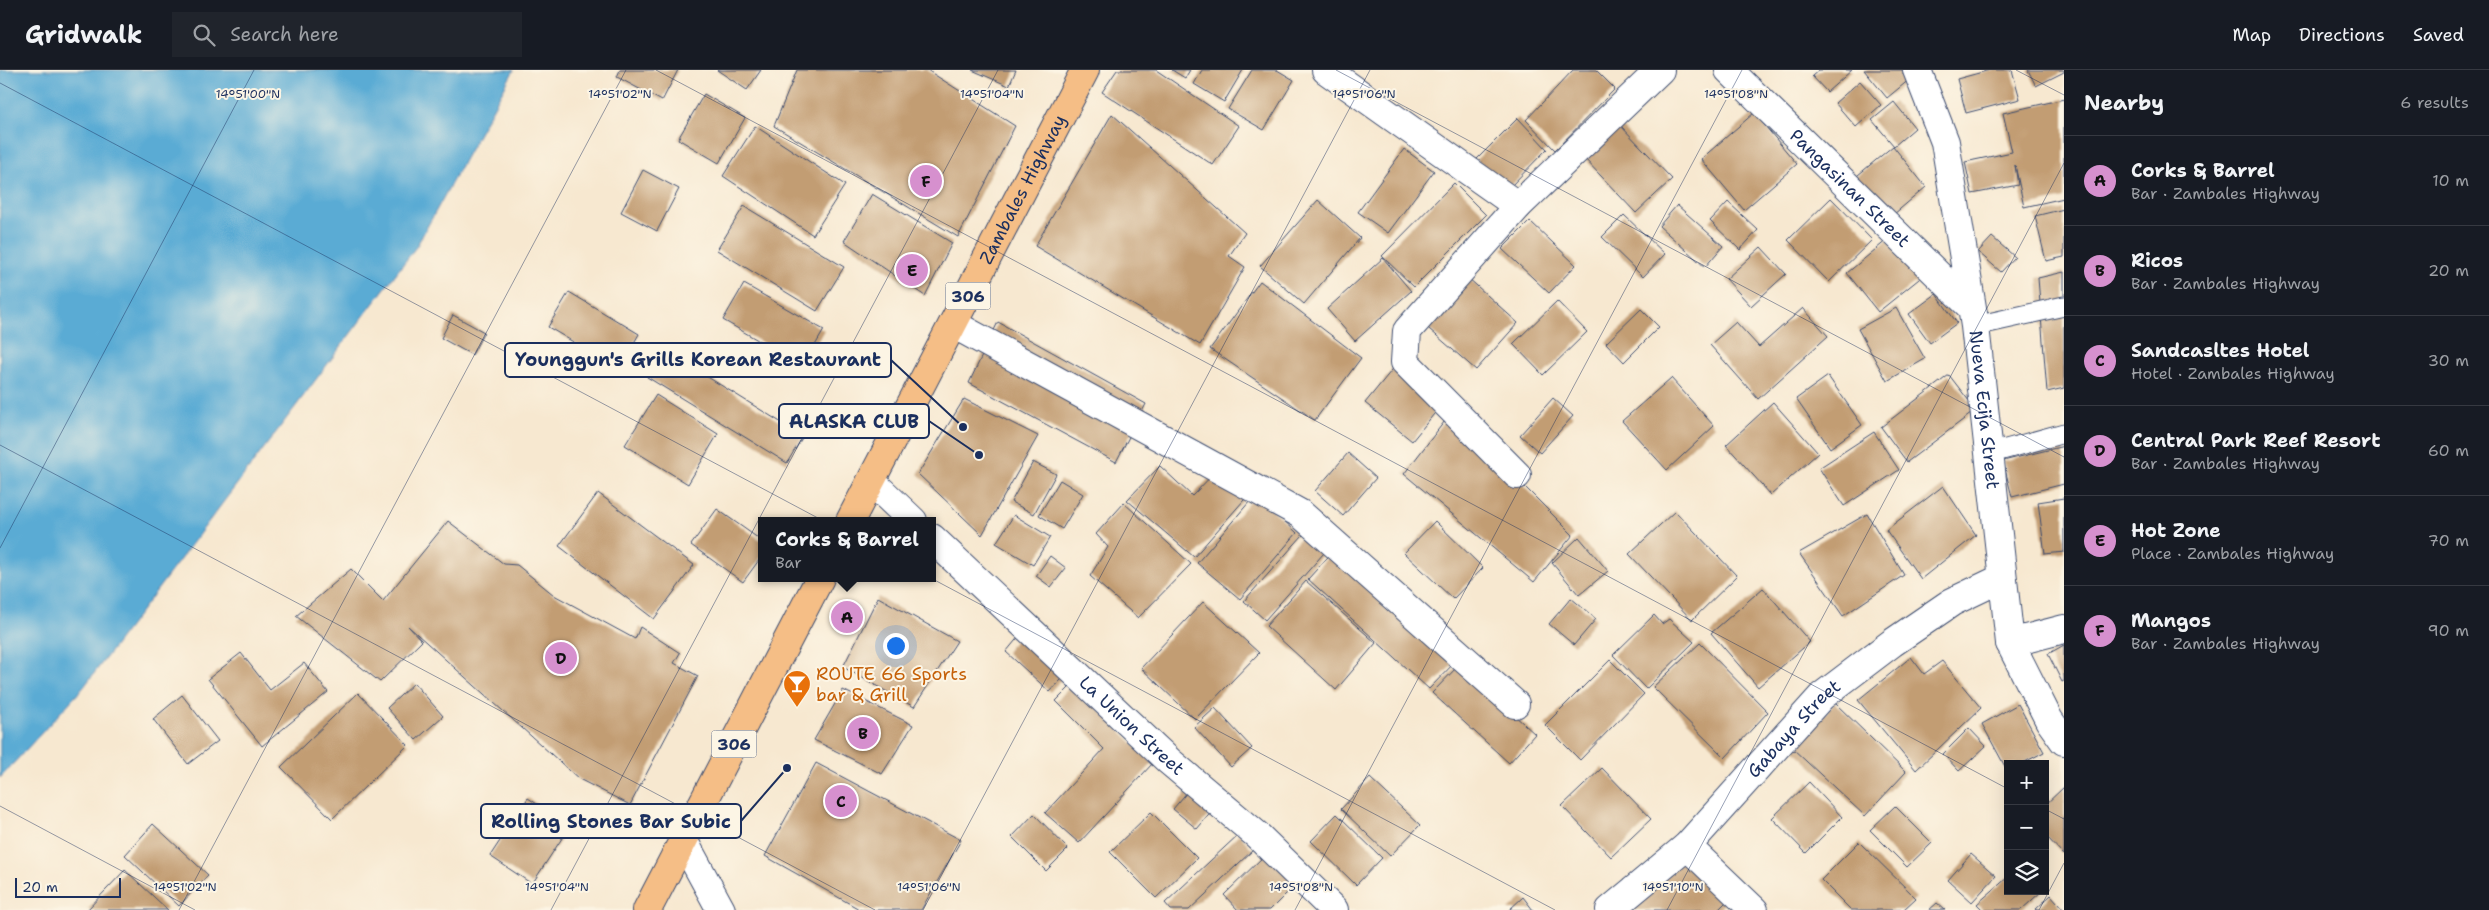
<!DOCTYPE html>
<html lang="en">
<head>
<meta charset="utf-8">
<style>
	:root { --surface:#171b24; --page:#20242c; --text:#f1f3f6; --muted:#9ea1a6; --line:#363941; --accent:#d690ce }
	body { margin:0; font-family:"Shantell Sans",sans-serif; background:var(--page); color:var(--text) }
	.controls { position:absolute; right:15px; bottom:15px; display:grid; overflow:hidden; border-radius:0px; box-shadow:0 5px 20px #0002 }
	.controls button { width:45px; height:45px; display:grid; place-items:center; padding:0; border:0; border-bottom:1px solid var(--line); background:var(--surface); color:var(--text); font:25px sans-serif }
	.scale { position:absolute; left:15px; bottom:12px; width:106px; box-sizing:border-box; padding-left:5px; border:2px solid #1b2f5e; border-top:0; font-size:14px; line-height:18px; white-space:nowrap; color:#1b2f5e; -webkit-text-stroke:4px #fcf5e5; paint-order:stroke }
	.you { position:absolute; left:895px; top:575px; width:18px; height:18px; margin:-12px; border:4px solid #fff; border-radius:50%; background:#1a73e8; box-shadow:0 0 0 8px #1a73e833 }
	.badge { display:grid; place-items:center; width:32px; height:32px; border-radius:50%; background:var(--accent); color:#111; font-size:16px; font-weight:700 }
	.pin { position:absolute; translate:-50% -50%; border:2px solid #fff; box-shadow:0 1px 5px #0006 }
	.popup { position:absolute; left:758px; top:447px; width:178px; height:65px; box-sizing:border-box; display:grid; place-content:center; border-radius:0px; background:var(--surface); filter:drop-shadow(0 1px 4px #0005); font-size:16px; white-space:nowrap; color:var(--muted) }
	.popup b { font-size:19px; color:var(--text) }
	.popup::after { content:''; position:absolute; left:50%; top:100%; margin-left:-10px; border:10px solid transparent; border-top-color:var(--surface) }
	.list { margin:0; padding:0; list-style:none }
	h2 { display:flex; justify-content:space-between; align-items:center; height:65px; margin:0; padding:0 20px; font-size:21px }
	h2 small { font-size:16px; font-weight:400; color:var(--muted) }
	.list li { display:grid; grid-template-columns:32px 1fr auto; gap:15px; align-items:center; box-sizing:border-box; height:90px; padding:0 20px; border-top:1px solid var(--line) }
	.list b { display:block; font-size:19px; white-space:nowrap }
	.list p { margin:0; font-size:16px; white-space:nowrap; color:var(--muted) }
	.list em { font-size:16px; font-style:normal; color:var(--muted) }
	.icon { flex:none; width:28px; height:28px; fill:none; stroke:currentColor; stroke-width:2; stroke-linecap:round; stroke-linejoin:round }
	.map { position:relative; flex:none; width:2064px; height:840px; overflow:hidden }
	header { display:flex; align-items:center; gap:30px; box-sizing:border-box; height:70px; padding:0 25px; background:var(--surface); border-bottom:1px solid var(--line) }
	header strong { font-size:24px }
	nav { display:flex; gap:28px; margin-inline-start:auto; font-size:18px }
	.search { width:350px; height:45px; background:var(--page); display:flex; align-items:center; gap:12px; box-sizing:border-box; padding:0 18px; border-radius:0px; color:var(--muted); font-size:19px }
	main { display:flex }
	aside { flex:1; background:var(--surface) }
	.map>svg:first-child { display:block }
	.water { fill:#5aabd4; stroke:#3a6d99 }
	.building { fill:#c29d73 }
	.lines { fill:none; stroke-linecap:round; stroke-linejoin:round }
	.service-casing { stroke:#3c4b6f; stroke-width:21 }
	.minor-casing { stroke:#3c4b6f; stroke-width:30 }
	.primary-casing { stroke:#3c4b6f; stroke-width:30 }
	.service { stroke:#fff; stroke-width:19 }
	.minor { stroke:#fff; stroke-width:28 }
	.primary { stroke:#f5be86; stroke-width:28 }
	.ticks { fill:none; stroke:#1b2f5e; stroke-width:1; stroke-opacity:0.45 }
	.labels { text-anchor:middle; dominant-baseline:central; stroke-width:4; stroke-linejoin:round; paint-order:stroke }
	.shield { fill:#fcf5e5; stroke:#5e6a86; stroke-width:1 }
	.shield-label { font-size:16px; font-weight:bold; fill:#1b2f5e }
	.street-label { font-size:18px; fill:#1b2f5e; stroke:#fcf5e5 }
	.food-label { font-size:18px; fill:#c56008; stroke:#fcf5e5; text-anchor:start }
	.ticks-label { font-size:12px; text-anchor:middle; fill:#1b2f5e; stroke:#fcf5e5; stroke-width:4; stroke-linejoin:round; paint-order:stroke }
	.leader { fill:none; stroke:#1b2f5e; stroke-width:2 }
	.callout-dot { fill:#1b2f5e; stroke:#fcf5e5; stroke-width:2 }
	.callout { fill:#fcf5e5; stroke:#1b2f5e; stroke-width:2 }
	.callout-label { font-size:19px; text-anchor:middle; font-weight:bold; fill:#1b2f5e }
</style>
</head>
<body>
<header>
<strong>Gridwalk</strong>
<div class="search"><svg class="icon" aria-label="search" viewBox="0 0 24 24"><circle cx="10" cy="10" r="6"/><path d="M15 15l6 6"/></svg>Search here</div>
<nav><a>Map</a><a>Directions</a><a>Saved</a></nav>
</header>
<main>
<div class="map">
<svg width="2064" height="840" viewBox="0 0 2064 840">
	<rect width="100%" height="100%" fill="#fcf5e5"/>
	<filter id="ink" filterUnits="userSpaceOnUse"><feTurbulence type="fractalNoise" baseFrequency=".02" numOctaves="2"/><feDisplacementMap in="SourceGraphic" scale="10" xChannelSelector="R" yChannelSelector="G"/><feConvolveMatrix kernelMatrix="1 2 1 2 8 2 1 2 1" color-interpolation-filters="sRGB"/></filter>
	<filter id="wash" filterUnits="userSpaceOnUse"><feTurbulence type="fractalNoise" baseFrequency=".0096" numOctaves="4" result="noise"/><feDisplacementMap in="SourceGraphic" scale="20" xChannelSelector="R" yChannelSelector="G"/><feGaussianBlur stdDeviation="1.12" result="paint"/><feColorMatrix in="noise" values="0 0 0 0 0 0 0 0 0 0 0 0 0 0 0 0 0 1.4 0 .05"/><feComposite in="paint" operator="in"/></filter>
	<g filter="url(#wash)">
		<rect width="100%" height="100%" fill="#f7e8d0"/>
		<path class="water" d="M0 0H514L416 177 83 618 0 708Z"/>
		<g id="blocks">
			<path class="building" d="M620 0H678L662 31 617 7Z
				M717 0H761L747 20Z
				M797 0H927L1015 56 958 167 774 56Z
				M972 0H1016L1009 16Z
				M1117 0H1156L1239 56 1213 95 1102 22Z
				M1172 0H1190L1185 8Z
				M1202 0H1243L1224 32 1194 14Z
				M1252 0H1277L1294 10 1264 60 1228 39Z
				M1573 0H1596L1615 19 1555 80 1526 50Z
				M1819 0H1852L1827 22 1812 6Z
				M1864 0H1913L1916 4 1887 28Z
				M1990 0H2012L2020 29 1966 43 1957 9Z
				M2028 0H2064V2L2036 16Z
				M1860 11 1881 35 1856 57 1835 33Z
				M704 24 745 48 719 93 678 69Z
				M2064 29V128L2024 137 2015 95 2018 115 1972 124 1965 92 2012 82 2003 43Z
				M1894 32 1915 58 1894 76 1872 50Z
				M1754 43 1797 94 1744 140 1701 89Z
				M1112 44 1245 163 1229 186 1245 197 1200 275 1035 176Z
				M1518 48 1547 79 1508 119 1476 90Z
				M1618 53 1672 109 1636 143 1583 87Z
				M755 56 845 115 813 165 723 106Z
				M1893 76 1926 117 1887 150 1852 110Z
				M1404 79 1434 101 1388 163 1358 142Z
				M643 100 679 119 657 161 621 142Z
				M1454 113 1486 145 1414 217 1382 186Z
				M872 124 952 173 925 226 844 171Z
				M1831 128 1872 170 1829 212 1788 170Z
				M1318 130 1360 168 1304 234 1260 196Z
				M1728 132 1758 160 1740 180 1710 151Z
				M1677 135 1723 176 1705 197 1659 156Z
				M744 136 844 197 817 241 717 180Z
				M2064 139V187L2046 191 2035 146Z
				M1624 145 1665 184 1643 207 1602 167Z
				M1530 151 1576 195 1549 223 1502 179Z
				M1893 165 1924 205 1878 242 1847 203Z
				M1992 167 2015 187 2001 202 1978 182Z
				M1761 177 1786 204 1751 236 1726 209Z
				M1383 188 1411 221 1355 271 1327 239Z
				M2064 202V318L2047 322 2038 208Z
				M1467 207 1518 253 1476 300 1413 245Z
				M1260 211 1361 288 1315 350 1210 279Z
				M744 214 824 260 803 296 723 250Z
				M569 222 639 264 619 299 548 257Z
				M1936 224 1957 253 1930 273 1909 244Z
				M1557 231 1587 262 1543 305 1513 274Z
				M1803 238 1828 266 1758 329 1710 275 1736 252 1759 277Z
				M1896 238 1925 289 1887 311 1858 259Z
				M1641 239 1659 257 1624 292 1606 273Z
				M453 245 484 262 472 285 441 268Z
				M998 252 1146 334 1116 392 969 313Z
				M664 280 803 366 787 393 647 307Z
				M1396 295 1443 333 1412 371 1365 333Z
				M1949 305 1976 340 1907 392 1881 357Z
				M1828 306 1862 355 1830 378 1796 329Z
				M1671 308 1714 356 1667 400 1622 351Z
				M656 325 718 364 688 414 625 375Z
				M1553 328 1573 346 1540 383 1520 365Z
				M964 329 1038 366 982 465 918 404Z
				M1773 332 1818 383 1771 425 1726 375Z
				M1451 343 1573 465 1534 512 1404 404Z
				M1874 362 1899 400 1844 436 1819 398Z
				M2064 376V414L2012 427 2003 391Z
				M1348 383 1376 408 1343 446 1315 421Z
				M1033 392 1056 404 1034 444 1011 432Z
				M1160 396 1192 426 1221 396 1251 422 1194 487 1127 430Z
				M1060 410 1083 424 1062 459 1039 445Z
				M1943 416 1976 465 1921 509 1886 460Z
				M598 423 694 495 654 549 559 476Z
				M1256 424 1297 463 1240 529 1197 493Z
				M2064 428V482L2045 484 2038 432Z
				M1124 433 1191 494 1138 548 1090 506 1108 477 1096 464Z
				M717 439 762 471V486L743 512 691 475Z
				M1675 441 1737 506 1692 550 1629 484Z
				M1867 444 1904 505 1843 546 1799 483Z
				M1014 445 1050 467 1033 495 996 473Z
				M448 451 504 494 517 495 554 525 635 569 640 557 680 583 674 593 698 606 630 735 579 709 408 556 422 571 380 612 296 546 351 499 383 531Z
				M1435 451 1483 498 1453 529 1404 483Z
				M1311 456 1331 475 1265 550 1244 531Z
				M1579 467 1608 501 1579 525 1552 493Z
				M1337 477 1458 589 1429 619 1308 509Z
				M1050 486 1066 498 1051 517 1036 506Z
				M1306 511 1376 573 1336 620 1266 556Z
				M1763 518 1810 572 1758 617 1711 563Z
				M878 527 957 571 914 637 843 597Z
				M1571 528 1596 549 1574 575 1549 554Z
				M1203 532 1259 583 1195 649 1141 598Z
				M1654 545 1662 554 1669 549 1694 572 1646 619 1613 585Z
				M1025 559 1071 599 1050 622 1006 582Z
				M1700 573 1768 642 1725 688 1653 617Z
				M2064 575V611L2062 612 2048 584Z
				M241 583 270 620 304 593 328 622 262 676 208 609Z
				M1911 587 1924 604 1942 591 1981 638 1916 700 1858 630Z
				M1610 590 1644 624 1580 690 1545 655Z
				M1459 595 1535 664 1509 693 1432 623Z
				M414 613 443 646 416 670 387 638Z
				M1073 614 1153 693 1079 773 1045 743 1104 679 1056 631Z
				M843 620 913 655 882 704 814 670Z
				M358 623 408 675 332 749 281 697Z
				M182 625 218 671 188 694 153 649Z
				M1835 633 1906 702 1865 746 1792 678Z
				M2018 634 2044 682 2021 694H2008V702L1982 654Z
				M1215 638 1252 678 1231 697 1194 657Z
				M1969 658 1986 676 1959 701 1943 684Z
				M816 693 961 770 921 840H861L765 786Z
				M1602 698 1651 749 1611 787 1562 736Z
				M1370 708 1420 755 1390 786 1341 739Z
				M1809 712 1842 747 1806 783 1772 748Z
				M2064 717V785L2045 765V735Z
				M1189 720 1213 740 1197 759 1173 739Z
				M528 728 570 756 532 814 490 786Z
				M1895 736 1932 773 1907 797 1870 760Z
				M1151 742 1197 788 1156 828 1110 782Z
				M1034 744 1068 779 1046 801 1012 767Z
				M1337 744 1382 788 1356 815 1311 771Z
				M153 754 208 805 179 836 125 785Z
				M1239 764 1253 780 1189 840H1171L1165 833Z
				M1859 772 1916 828 1903 840H1851L1821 810Z
				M1268 782 1297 813 1270 840H1238L1224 825Z
				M1682 782 1729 829 1718 840H1628Z
				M1971 784 1996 806 1972 832 1948 810Z
				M125 800 168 840H87Z
				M2008 807V821H2042L2021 840H1983L1977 834Z
				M2051 825 2064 840H2035Z
				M1523 827 1533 840H1509Z
				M1937 833 1945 840H1929Z"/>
		</g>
	</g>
	<g filter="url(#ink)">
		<use href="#blocks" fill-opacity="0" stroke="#3c4b6f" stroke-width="1"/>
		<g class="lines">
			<defs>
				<path id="service" d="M1975 256 2064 236
					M1988 384 2064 363"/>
				<g id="minor">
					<path d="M1326 0 1518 136"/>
					<path id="s1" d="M1729 0 1971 237"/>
					<path id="s2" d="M1917 0 1945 72 1975 256 2010 573 2049 650 2064 671"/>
					<path d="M953 254 1301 444 1515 634"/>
					<path d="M1517 405 1405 292 1407 261 1518 136 1660 0"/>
					<path d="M871 411 913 451"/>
					<path id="s3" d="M932 468 1169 691 1257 765 1334 840"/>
					<path d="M2010 573 2064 559"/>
					<path d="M683 770 721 840"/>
					<path d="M1687 776 1754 840"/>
					<path id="s4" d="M1610 840 1687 776 1822 626 1892 573 1952 532 2002 508"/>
				</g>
				<g id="primary">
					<path id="s5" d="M850 451 1085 0"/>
					<path d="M647 840 820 508"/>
				</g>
			</defs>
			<use href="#service" class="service-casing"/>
			<use href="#minor" class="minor-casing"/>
			<use href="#primary" class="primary-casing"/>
			<use href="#service" class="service"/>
			<use href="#minor" class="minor"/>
			<use href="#primary" class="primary"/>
		</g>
	</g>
	<path class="ticks" d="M656 0 2008 719M1336 0 2064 387M2016 0 2064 25M0 13 1555 840M0 375 875 840M0 478 254 0M0 736 195 840M2045 739 2064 749M179 840 626 0M551 840 998 0M923 840 1370 0M1295 840 1742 0M1667 840 2064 93M2039 840 2064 793"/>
	<defs>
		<symbol id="bar-pin" viewBox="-11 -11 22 30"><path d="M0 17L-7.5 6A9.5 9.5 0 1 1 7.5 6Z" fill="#e8710a" stroke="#fcf5e5"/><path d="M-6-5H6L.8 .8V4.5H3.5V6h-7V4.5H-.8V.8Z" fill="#fff"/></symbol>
	</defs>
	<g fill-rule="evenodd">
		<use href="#bar-pin" x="781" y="598" width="32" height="43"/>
	</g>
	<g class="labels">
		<g class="shield">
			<rect x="945.5" y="212.5" width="45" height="27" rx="4"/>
			<rect x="711.5" y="660.5" width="45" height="27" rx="4"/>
		</g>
		<g class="shield-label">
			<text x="968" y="226">306</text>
			<text x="734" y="674">306</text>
		</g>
		<g class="street-label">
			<text stroke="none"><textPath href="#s1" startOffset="169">Pangasinan Street</textPath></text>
			<text stroke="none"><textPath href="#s5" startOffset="374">Zambales Highway</textPath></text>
			<text stroke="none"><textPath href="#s2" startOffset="348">Nueva Ecija Street</textPath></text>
			<text stroke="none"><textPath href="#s3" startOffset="274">La Union Street</textPath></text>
			<text stroke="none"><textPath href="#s4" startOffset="259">Gabaya Street</textPath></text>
		</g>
		<g class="food-label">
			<text x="816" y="604">ROUTE 66 Sports<tspan x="816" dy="21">bar &amp; Grill</tspan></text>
		</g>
	</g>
	<g class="ticks-label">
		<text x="248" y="28">14°51'00"N</text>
		<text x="620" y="28">14°51'02"N</text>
		<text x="992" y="28">14°51'04"N</text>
		<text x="1364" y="28">14°51'06"N</text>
		<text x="1736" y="28">14°51'08"N</text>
		<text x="185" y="821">14°51'02"N</text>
		<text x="557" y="821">14°51'04"N</text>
		<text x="929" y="821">14°51'06"N</text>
		<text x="1301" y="821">14°51'08"N</text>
		<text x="1673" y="821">14°51'10"N</text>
	</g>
	<path class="leader" d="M963 357L891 290M979 385L929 351M787 698L741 751"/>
	<g class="callout-dot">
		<circle cx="963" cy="357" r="5"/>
		<circle cx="979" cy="385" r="5"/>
		<circle cx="787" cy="698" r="5"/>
	</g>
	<g class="callout">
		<rect x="505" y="273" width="386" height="34" rx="5"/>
		<rect x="779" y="334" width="150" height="34" rx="5"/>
		<rect x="481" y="734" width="260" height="34" rx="5"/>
	</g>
	<g class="callout-label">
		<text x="698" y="296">Younggun's Grills Korean Restaurant</text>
		<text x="854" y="358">ALASKA CLUB</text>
		<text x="611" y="758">Rolling Stones Bar Subic</text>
	</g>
</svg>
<div class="controls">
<button>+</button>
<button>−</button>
<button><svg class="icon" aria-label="layers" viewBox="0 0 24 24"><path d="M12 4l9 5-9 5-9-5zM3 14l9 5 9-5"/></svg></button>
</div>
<div class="scale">20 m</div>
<div class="you"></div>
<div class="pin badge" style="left:847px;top:547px">A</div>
<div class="popup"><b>Corks &amp; Barrel</b>Bar</div>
<div class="pin badge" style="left:863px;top:663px">B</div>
<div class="pin badge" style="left:841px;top:731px">C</div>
<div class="pin badge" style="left:561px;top:588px">D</div>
<div class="pin badge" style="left:912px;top:200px">E</div>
<div class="pin badge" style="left:926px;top:111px">F</div>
</div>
<aside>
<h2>Nearby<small>6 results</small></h2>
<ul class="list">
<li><span class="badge">A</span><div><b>Corks &amp; Barrel</b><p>Bar · Zambales Highway</p></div><em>10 m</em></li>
<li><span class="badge">B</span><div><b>Ricos</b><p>Bar · Zambales Highway</p></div><em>20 m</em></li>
<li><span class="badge">C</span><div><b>Sandcasltes Hotel</b><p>Hotel · Zambales Highway</p></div><em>30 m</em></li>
<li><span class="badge">D</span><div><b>Central Park Reef Resort</b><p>Bar · Zambales Highway</p></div><em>60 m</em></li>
<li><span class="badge">E</span><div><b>Hot Zone</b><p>Place · Zambales Highway</p></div><em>70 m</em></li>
<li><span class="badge">F</span><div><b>Mangos</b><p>Bar · Zambales Highway</p></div><em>90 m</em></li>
</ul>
</aside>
</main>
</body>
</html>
